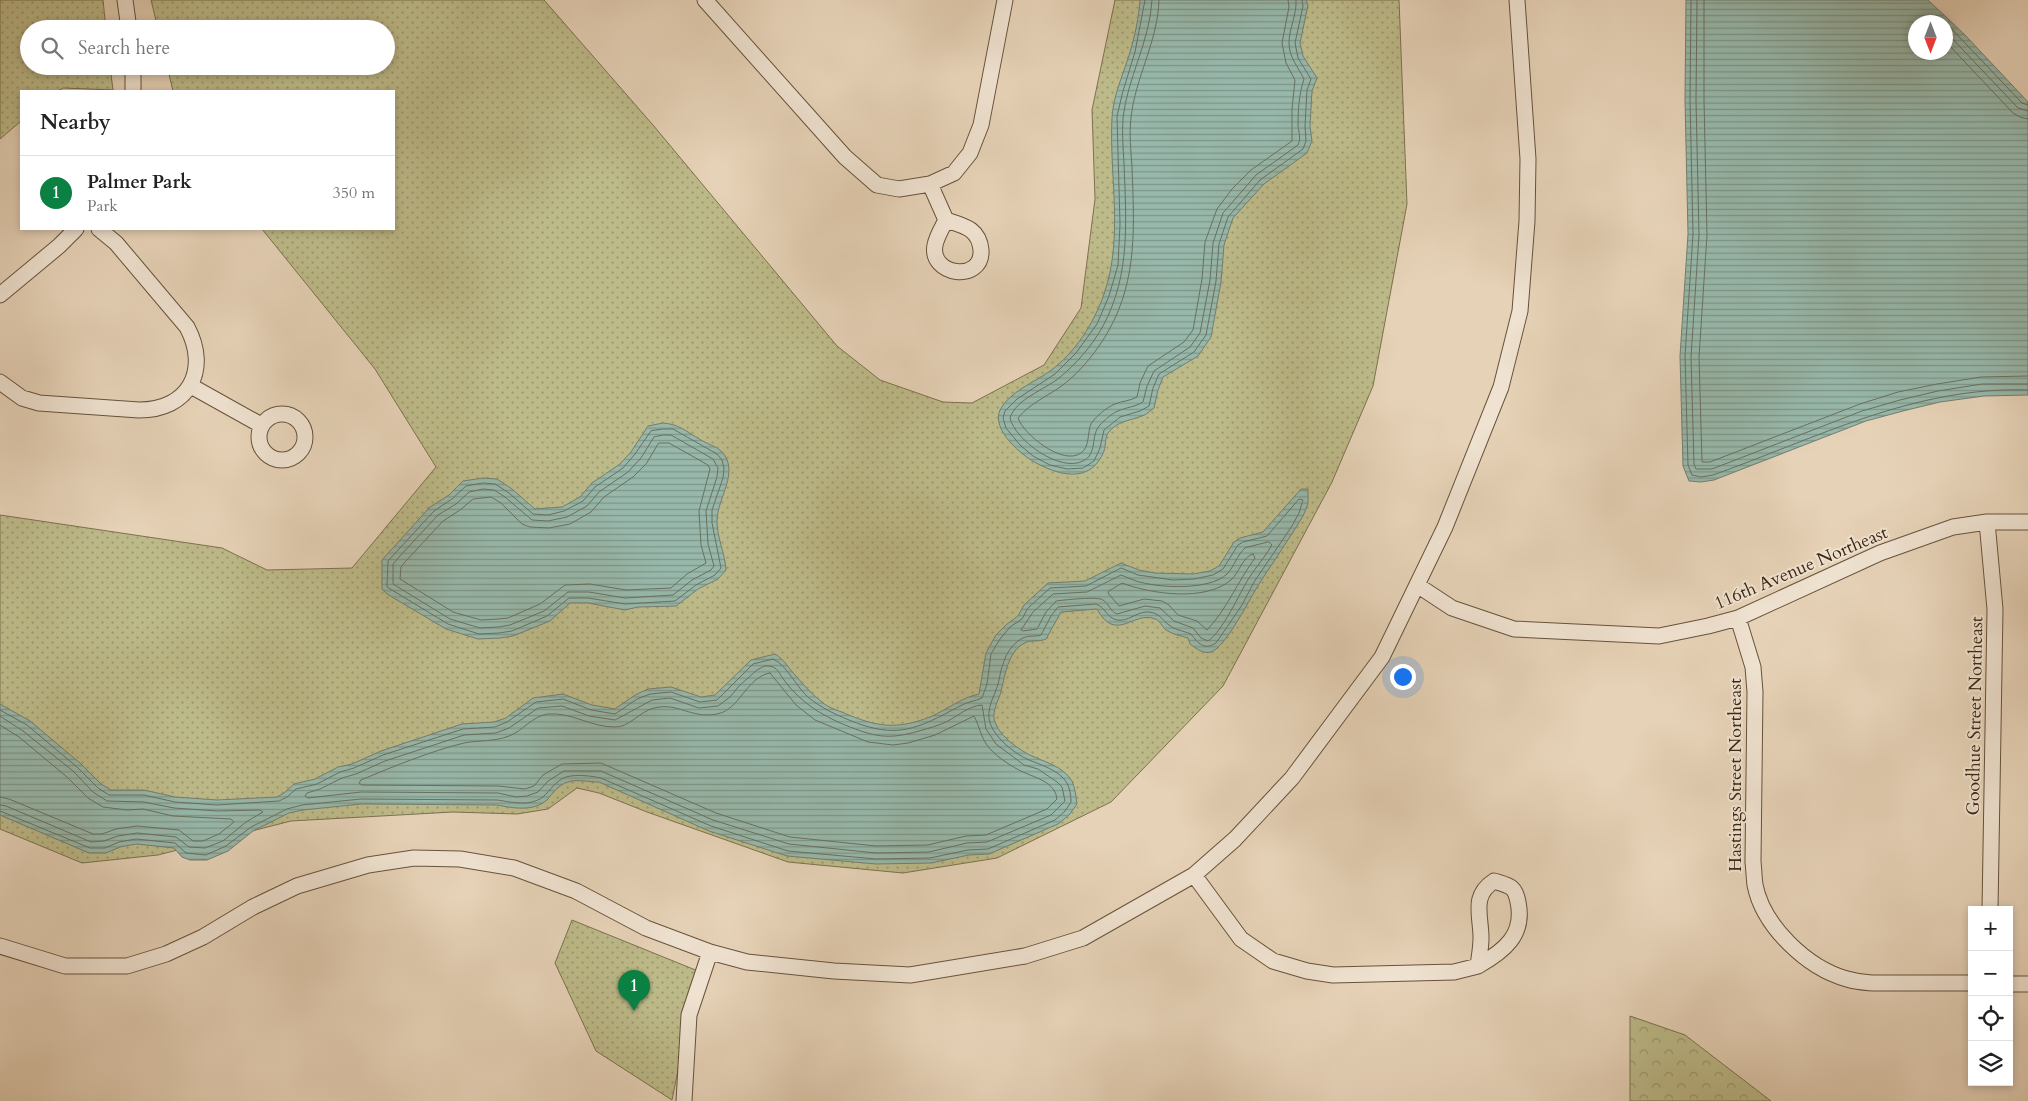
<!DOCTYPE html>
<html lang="en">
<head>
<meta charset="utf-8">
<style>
	:root { --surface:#fff; --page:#f6f6f6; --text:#222; --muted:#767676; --line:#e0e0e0; --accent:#0b8043 }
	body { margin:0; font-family:Cardo,serif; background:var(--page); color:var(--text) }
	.controls { position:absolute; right:15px; bottom:15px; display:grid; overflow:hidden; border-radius:0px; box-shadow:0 2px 8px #0003 }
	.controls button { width:45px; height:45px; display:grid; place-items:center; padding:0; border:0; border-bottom:1px solid var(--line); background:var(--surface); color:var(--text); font:25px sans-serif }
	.compass { position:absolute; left:1908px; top:15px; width:45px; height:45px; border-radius:50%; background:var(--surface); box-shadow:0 2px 8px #0003; rotate:180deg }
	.you { position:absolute; left:1402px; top:676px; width:18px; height:18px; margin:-12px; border:4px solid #fff; border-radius:50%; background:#1a73e8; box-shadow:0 0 0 8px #1a73e833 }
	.badge { display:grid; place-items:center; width:32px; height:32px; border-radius:50%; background:var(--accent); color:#fff; font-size:16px; font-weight:700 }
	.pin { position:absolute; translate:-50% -41px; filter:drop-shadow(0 1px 2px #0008) }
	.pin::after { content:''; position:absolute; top:26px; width:18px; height:15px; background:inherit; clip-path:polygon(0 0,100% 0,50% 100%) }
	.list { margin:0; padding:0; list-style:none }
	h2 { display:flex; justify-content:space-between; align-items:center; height:65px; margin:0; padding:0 20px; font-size:21px }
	h2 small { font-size:16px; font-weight:400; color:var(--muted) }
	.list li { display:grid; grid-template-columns:32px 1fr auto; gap:15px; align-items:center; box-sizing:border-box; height:75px; padding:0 20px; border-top:1px solid var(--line) }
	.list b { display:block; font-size:19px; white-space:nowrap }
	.list p { margin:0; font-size:16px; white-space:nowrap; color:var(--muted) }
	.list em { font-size:16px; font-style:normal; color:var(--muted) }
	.icon { flex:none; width:28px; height:28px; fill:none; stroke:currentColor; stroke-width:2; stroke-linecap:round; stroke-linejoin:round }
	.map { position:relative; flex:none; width:2028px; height:1101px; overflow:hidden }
	.search { position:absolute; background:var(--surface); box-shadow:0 2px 8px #0003; left:20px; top:20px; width:375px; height:55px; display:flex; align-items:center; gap:12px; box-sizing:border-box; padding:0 18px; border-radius:28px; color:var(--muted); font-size:19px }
	.panel { position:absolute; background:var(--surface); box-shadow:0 2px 8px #0003; left:20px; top:90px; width:375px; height:140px; border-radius:0px }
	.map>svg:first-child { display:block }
	.grass { fill:url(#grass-dots); stroke:#7d714e }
	.forest { fill:url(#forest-crowns); stroke:#7d714e }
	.water { fill:url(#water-rules); stroke:#737e6e; fill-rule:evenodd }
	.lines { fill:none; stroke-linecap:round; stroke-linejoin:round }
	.shore { stroke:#6a705f; stroke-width:1 }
	.street-casing { stroke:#67523c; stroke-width:17 }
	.street { stroke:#efe2d0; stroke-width:15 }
	.labels { text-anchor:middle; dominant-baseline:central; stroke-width:4; stroke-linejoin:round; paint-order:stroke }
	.street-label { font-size:18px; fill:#3d2813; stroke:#efe2d0 }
</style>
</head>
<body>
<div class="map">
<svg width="2028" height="1101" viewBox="0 0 2028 1101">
	<defs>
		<pattern id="grass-dots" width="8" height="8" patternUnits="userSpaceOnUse" patternTransform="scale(1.25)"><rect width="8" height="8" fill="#bdba89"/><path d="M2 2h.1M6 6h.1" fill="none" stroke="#9b976f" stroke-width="1.8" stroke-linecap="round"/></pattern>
		<pattern id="forest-crowns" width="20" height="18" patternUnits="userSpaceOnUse" patternTransform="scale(1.25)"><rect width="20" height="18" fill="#bdba89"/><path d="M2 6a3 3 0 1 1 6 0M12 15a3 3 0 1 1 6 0" fill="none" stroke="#9b976f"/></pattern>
		<pattern id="water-rules" width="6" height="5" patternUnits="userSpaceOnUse" patternTransform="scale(1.25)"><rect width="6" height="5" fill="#97b8ab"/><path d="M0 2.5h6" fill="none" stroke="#7c968a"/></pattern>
	</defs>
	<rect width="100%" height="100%" fill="#e6d2b7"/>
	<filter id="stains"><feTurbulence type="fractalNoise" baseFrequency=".004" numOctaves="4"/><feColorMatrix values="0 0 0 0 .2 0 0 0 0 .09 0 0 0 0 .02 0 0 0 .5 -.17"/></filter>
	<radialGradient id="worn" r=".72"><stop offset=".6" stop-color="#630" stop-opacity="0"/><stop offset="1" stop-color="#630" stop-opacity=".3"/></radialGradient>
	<path class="grass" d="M0 0H103L106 29H29V66H110L113 90 63 88 58 91H21V121L0 139Z
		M151 0H544L653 125 837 346 880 380 943 402 972 403 1044 365 1081 308 1095 199 1092 110 1115 0H1399L1407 204 1373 386 1332 482 1223 686 1111 802 997 858 903 873 788 862 647 812 599 793 577 788 548 809 517 814 453 812 291 821 158 855 82 863 0 829V515L222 548 267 570 352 568 436 467 375 369 262 229H394V91H173L167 66H386V29H158Z
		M572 920 698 971 672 1100 596 1051 555 963Z"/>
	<path class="forest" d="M1630 1016 1685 1035 1771 1101H1630Z"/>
	<path class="water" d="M1140 0H1306L1308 5 1300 43 1303 56 1317 78 1312 91 1310 126 1312 141 1307 153 1264 184 1233 218 1224 245 1221 282 1211 337 1198 356 1163 377 1158 390 1154 408C1150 411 1146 415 1142 416 1129 421 1117 421 1108 433 1105 437 1106 445 1104 451 1092 482 1063 477 1038 464 1022 456 991 430 1000 410 1009 392 1035 382 1050 371 1075 353 1094 323 1104 294 1124 237 1109 176 1112 118 1113 95 1124 73 1130 52 1135 35 1139 17 1140 0Z
		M1686 0H1928L1965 35 2028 102V395L1984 396 1940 402 1903 411 1866 421 1714 480 1701 482 1689 481 1683 466 1680 356 1688 234 1685 100ZM1946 22V52H1916V22Z
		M663 423C679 424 687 432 701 440 707 444 716 446 721 451 741 471 717 498 717 521 717 538 725 553 726 570L718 579 698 589 676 606 638 607 625 610 588 603H570L550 621 513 636 500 638 478 639 446 629 387 594 382 589V560L430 507 449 495 463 481 483 478 497 479 512 489 535 509 562 507 580 497 592 483 620 464 631 452 648 426Z
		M1301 489H1308V504L1303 516C1289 539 1274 561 1259 584 1250 598 1226 647 1211 652 1203 654 1197 649 1190 644L1188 638C1181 636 1172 634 1166 630 1162 627 1160 620 1155 619 1134 610 1116 644 1097 609L1061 612 1046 639C1039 642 1033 640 1027 642 1009 649 1006 671 1002 687 1001 696 995 704 994 713 992 731 1016 748 1030 755 1044 762 1063 766 1072 781 1075 788 1076 796 1077 804L1069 815 1058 824 989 854 969 855 931 863 876 864 787 856 709 831 599 782C590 782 576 779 568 782 558 785 553 793 547 800 533 812 513 808 497 805L361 804 303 810 289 813 253 831 228 851 207 860H190L182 857 174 848 136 844 120 847 106 853H89L0 815V704L30 721 80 763 101 784 111 790H144L175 797 217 800 277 797 284 793 294 784 315 779 338 767 352 764 381 751 462 724 494 722 506 718 533 698 563 694 592 705 615 709 635 695 648 689 671 687 701 697 715 695 751 660 775 654C785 660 788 668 796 676 804 686 813 695 823 703 829 708 837 710 844 713 877 727 896 730 930 717 947 710 960 698 979 694L986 653 996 635 1007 624 1018 616 1024 605 1048 583 1085 581 1121 563 1139 570 1155 573 1193 574 1210 571 1219 566 1234 542 1240 538 1263 532Z"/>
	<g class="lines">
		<path class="shore" d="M1145 0 1135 52 1123 91 1117 116 1120 224 1118 265 1109 296 1097 324 1076 353 1055 374 1017 399 1005 411 1003 418 1006 428 1020 445 1033 456 1050 465 1067 469 1083 468 1094 461 1100 448 1104 430 1120 417 1140 411 1149 406 1153 388 1159 374 1194 352 1206 335 1216 281 1219 244 1228 217 1260 180 1303 149 1306 141 1305 126 1307 90 1311 79 1298 58 1295 43 1303 6 1302 0
			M1152 0C1150 41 1127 79 1123 118 1122 133 1123 148 1124 163 1126 220 1131 274 1103 326 1092 346 1076 364 1059 378 1044 390 1016 399 1010 418 1015 440 1060 473 1083 461 1098 454 1090 435 1100 425 1105 420 1112 413 1118 411 1127 407 1135 407 1143 402L1147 386 1154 371 1190 347 1200 333 1210 280 1213 243 1223 213 1256 175 1298 145C1301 139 1299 133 1298 126 1298 110 1299 94 1304 79 1298 67 1289 57 1289 43 1289 28 1297 15 1296 0
			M1159 0C1158 41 1135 78 1131 118 1129 134 1131 151 1132 167 1134 224 1138 278 1109 330 1098 350 1081 371 1063 385 1048 396 1030 403 1018 418 1024 435 1063 466 1081 453 1090 447 1087 433 1091 424 1095 417 1107 407 1115 404 1122 401 1130 401 1137 397L1140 383 1148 366 1184 342 1193 330 1202 279 1205 242 1217 209 1232 189 1251 170 1292 141V109L1295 80 1286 63 1282 43 1289 7 1288 0
			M1691 0 1690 100 1693 234 1685 356 1688 465 1692 475 1701 477 1713 475C1817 438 1915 386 2028 390
			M1697 0 1696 100 1699 235 1691 357 1694 464 1696 469H1712L1862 411 1900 400 1938 391 1982 384H2028
			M1704 0V100L1707 235 1699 357 1702 462H1710L1860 404 1898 392 1937 384 1981 377 2028 376
			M1946 23 2022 103 2028 105
			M1946 32 2018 108 2028 111
			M1946 42 2013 113 2020 117 2028 119
			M663 429H673L717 454 722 460 724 468 723 478 712 510V523L721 568 715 575 696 585 675 601 625 604 588 598H569L547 616 512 631 499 633 479 634 448 624 387 587 388 561 434 511 452 499 466 486 483 483 495 484 509 493 533 514 548 515 564 511 583 501 595 487 623 468 635 454 651 431Z
			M664 435H671L713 459 718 468 717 477 706 511 708 544 714 566 711 570 692 580 673 595 625 598 589 592H568L544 611 510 625 498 627 480 628 450 619 393 584V564L399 557 438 515 456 504 469 492 483 489 494 490 505 497 532 520 548 521 567 517 587 506 599 492 628 472 641 458 654 437Z
			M659 443H669L708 465 710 469 699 511 701 545 706 563 687 574 671 588 626 590 590 584 565 585 540 604 508 618 498 619 481 620 453 612 400 579 401 567 405 562 443 521 460 510 473 499 491 497 501 503 522 524 530 527 549 528 570 524 591 512 604 497 633 477 646 464Z
			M1269 542 1272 545C1265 557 1256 567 1249 578 1239 594 1223 631 1208 641L1201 638 1193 628 1174 621 1160 608 1145 606 1117 614C1110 611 1109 604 1103 600 1098 596 1064 600 1056 601L1046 612 1037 629 1023 631 1021 630 1033 612 1053 594 1087 592 1121 575C1126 577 1131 579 1136 581 1158 588 1209 591 1227 574 1234 567 1237 555 1245 548Z
			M1253 554 1255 558C1238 581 1227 609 1207 630L1197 621 1178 615 1169 605 1162 601 1144 599 1119 606 1108 593 1109 591 1122 583C1151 594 1205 602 1231 580 1239 573 1243 556 1253 554Z
			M765 666C777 665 778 672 784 680 800 702 821 715 845 725 875 737 888 740 919 731 929 728 938 726 948 721 959 715 969 706 982 705L986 729 996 744 1024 765 1038 769 1057 782 1062 787 1065 801 1051 815 987 842 967 843 929 852 876 853 789 844 713 820 601 771H564L548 781 538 792 527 796 516 797 498 793 361 792 308 798 305 796 307 793 320 789 342 778 356 774 385 761 434 745 464 735 496 733 509 728 538 708 562 706 589 716 615 720 652 700 670 698 699 708 718 706 730 697 739 686 757 670Z
			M770 673 796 705 815 720 868 742 893 745 908 743 935 735 974 716C980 727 981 740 991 750 999 758 1012 767 1023 772 1036 778 1055 782 1057 799L1047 809 986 835 966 836 928 845 876 846 790 837 716 813 601 763 562 764 543 775 534 786 525 789 498 786 362 785 359 783 361 780C392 767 431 751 464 743 479 740 494 742 509 736 523 731 532 716 548 714 571 712 591 727 614 727 629 728 640 711 654 708 679 702 690 719 717 714 740 710 746 677 770 673Z
			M0 710 27 725 77 767 98 788 109 795H144L175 802 217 805 279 801 287 797 296 789 317 784 340 772 354 768 383 755 463 729 495 727 507 722 536 702 563 699 591 710 615 714 637 699 650 694 671 692 700 702 717 700 753 664 773 659C787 665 796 687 809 698 822 708 834 714 849 720 897 740 917 729 960 706 967 702 975 701 982 698L987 684 991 654 1000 639 1010 627 1022 619 1028 608 1050 588 1086 586 1121 568 1138 575 1173 580 1194 579 1213 575 1223 569 1238 545 1243 542 1267 536 1299 499 1303 500 1299 513 1292 526 1254 582 1242 605 1216 643C1204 651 1198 643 1191 634 1184 631 1175 630 1169 625 1161 619 1159 612 1147 612 1136 612 1128 622 1117 620 1107 618 1105 607 1096 604L1058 607 1051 616 1041 635C1035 637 1029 635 1023 638 1007 646 1002 664 999 680 997 691 990 701 989 712 986 732 1013 753 1029 760 1041 765 1059 770 1067 783 1070 789 1071 796 1071 802L1065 811 1055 820 988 849 968 850 930 858 876 859 788 851 711 826 601 778C592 776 576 774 566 777 555 781 551 790 543 797 529 807 512 802 497 800L361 799 302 805 287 809 251 827 226 846 206 855 186 853 175 843 136 839 119 842 105 848H90L0 811
			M0 716 23 731 73 771 93 792 107 801 144 802 174 808 217 811 260 810 263 812 246 822 223 841 205 848 189 847 176 837 137 833 118 836 104 841 91 842 6 806 0 805
			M0 725 19 737 67 777 88 798 103 807 127 810 143 809 173 816 231 819 234 822 219 834 203 841H193L179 830 137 826 116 829 102 834H93L9 799 0 797"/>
		<defs>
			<path id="street" d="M125 0 129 29
				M705 0 845 157 877 185 899 189 930 184 954 173 970 153 981 125 1005 0
				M133 91V66
				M930 184 946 220
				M946 220C965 226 979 229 981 250 983 283 929 276 935 245 937 236 942 228 946 220Z
				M0 295 59 246 76 229
				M0 382 22 398 39 403 139 410C189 410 210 370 187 327L116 243 99 229
				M191 386 261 425
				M259 437a23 23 0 1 1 46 0a23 23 0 1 1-46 0Z
				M1987 522 1995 609 1990 910
				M1417 585 1452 608 1514 629 1659 636 1708 626 1738 618 1880 553 1953 527 1987 522H2028
				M1738 618 1753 667 1755 692 1753 862C1754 870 1754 878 1755 885 1763 926 1807 968 1847 979 1864 984 1882 983 1900 983 1924 983 1948 983 1972 983
				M1194 875 1241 939 1273 961 1307 971 1333 975 1454 972 1478 966
				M1494 881C1510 886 1515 886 1518 902 1525 935 1504 951 1478 966 1479 957 1481 948 1481 938 1481 915 1471 896 1494 881Z
				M0 946 65 966H127L166 954 203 937 253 907 297 886 368 865 414 858 460 859 514 868 576 891 646 928 710 952 747 962 834 971 910 975 1025 956 1083 938 1194 875 1235 839 1292 778 1382 657 1445 527 1501 387 1520 311 1527 221 1528 159 1517 0
				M2009 984H2028
				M684 1101 689 1015 710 952"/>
		</defs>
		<use href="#street" class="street-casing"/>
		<use href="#street" class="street"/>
	</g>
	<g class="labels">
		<g class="street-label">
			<text transform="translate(1801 568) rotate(-23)">116th Avenue Northeast</text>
			<text transform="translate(1975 716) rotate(-89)">Goodhue Street Northeast</text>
			<text transform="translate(1735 775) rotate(-90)">Hastings Street Northeast</text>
		</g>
	</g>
	<rect width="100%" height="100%" filter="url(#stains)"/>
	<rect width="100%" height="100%" fill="url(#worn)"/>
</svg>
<div class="controls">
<button>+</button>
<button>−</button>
<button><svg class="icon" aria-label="locate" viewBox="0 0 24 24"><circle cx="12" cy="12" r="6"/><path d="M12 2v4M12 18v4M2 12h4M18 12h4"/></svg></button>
<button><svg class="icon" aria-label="layers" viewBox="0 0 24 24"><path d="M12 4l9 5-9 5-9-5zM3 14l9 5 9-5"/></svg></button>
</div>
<svg class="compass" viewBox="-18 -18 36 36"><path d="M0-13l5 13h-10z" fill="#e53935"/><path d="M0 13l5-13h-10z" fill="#767676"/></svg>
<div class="you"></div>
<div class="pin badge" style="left:634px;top:1011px">1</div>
<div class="search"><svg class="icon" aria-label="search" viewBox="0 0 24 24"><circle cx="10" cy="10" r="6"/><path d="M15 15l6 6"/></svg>Search here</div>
<section class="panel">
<h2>Nearby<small></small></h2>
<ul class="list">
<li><span class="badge">1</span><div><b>Palmer Park</b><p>Park</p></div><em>350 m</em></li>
</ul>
</section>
</div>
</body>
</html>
